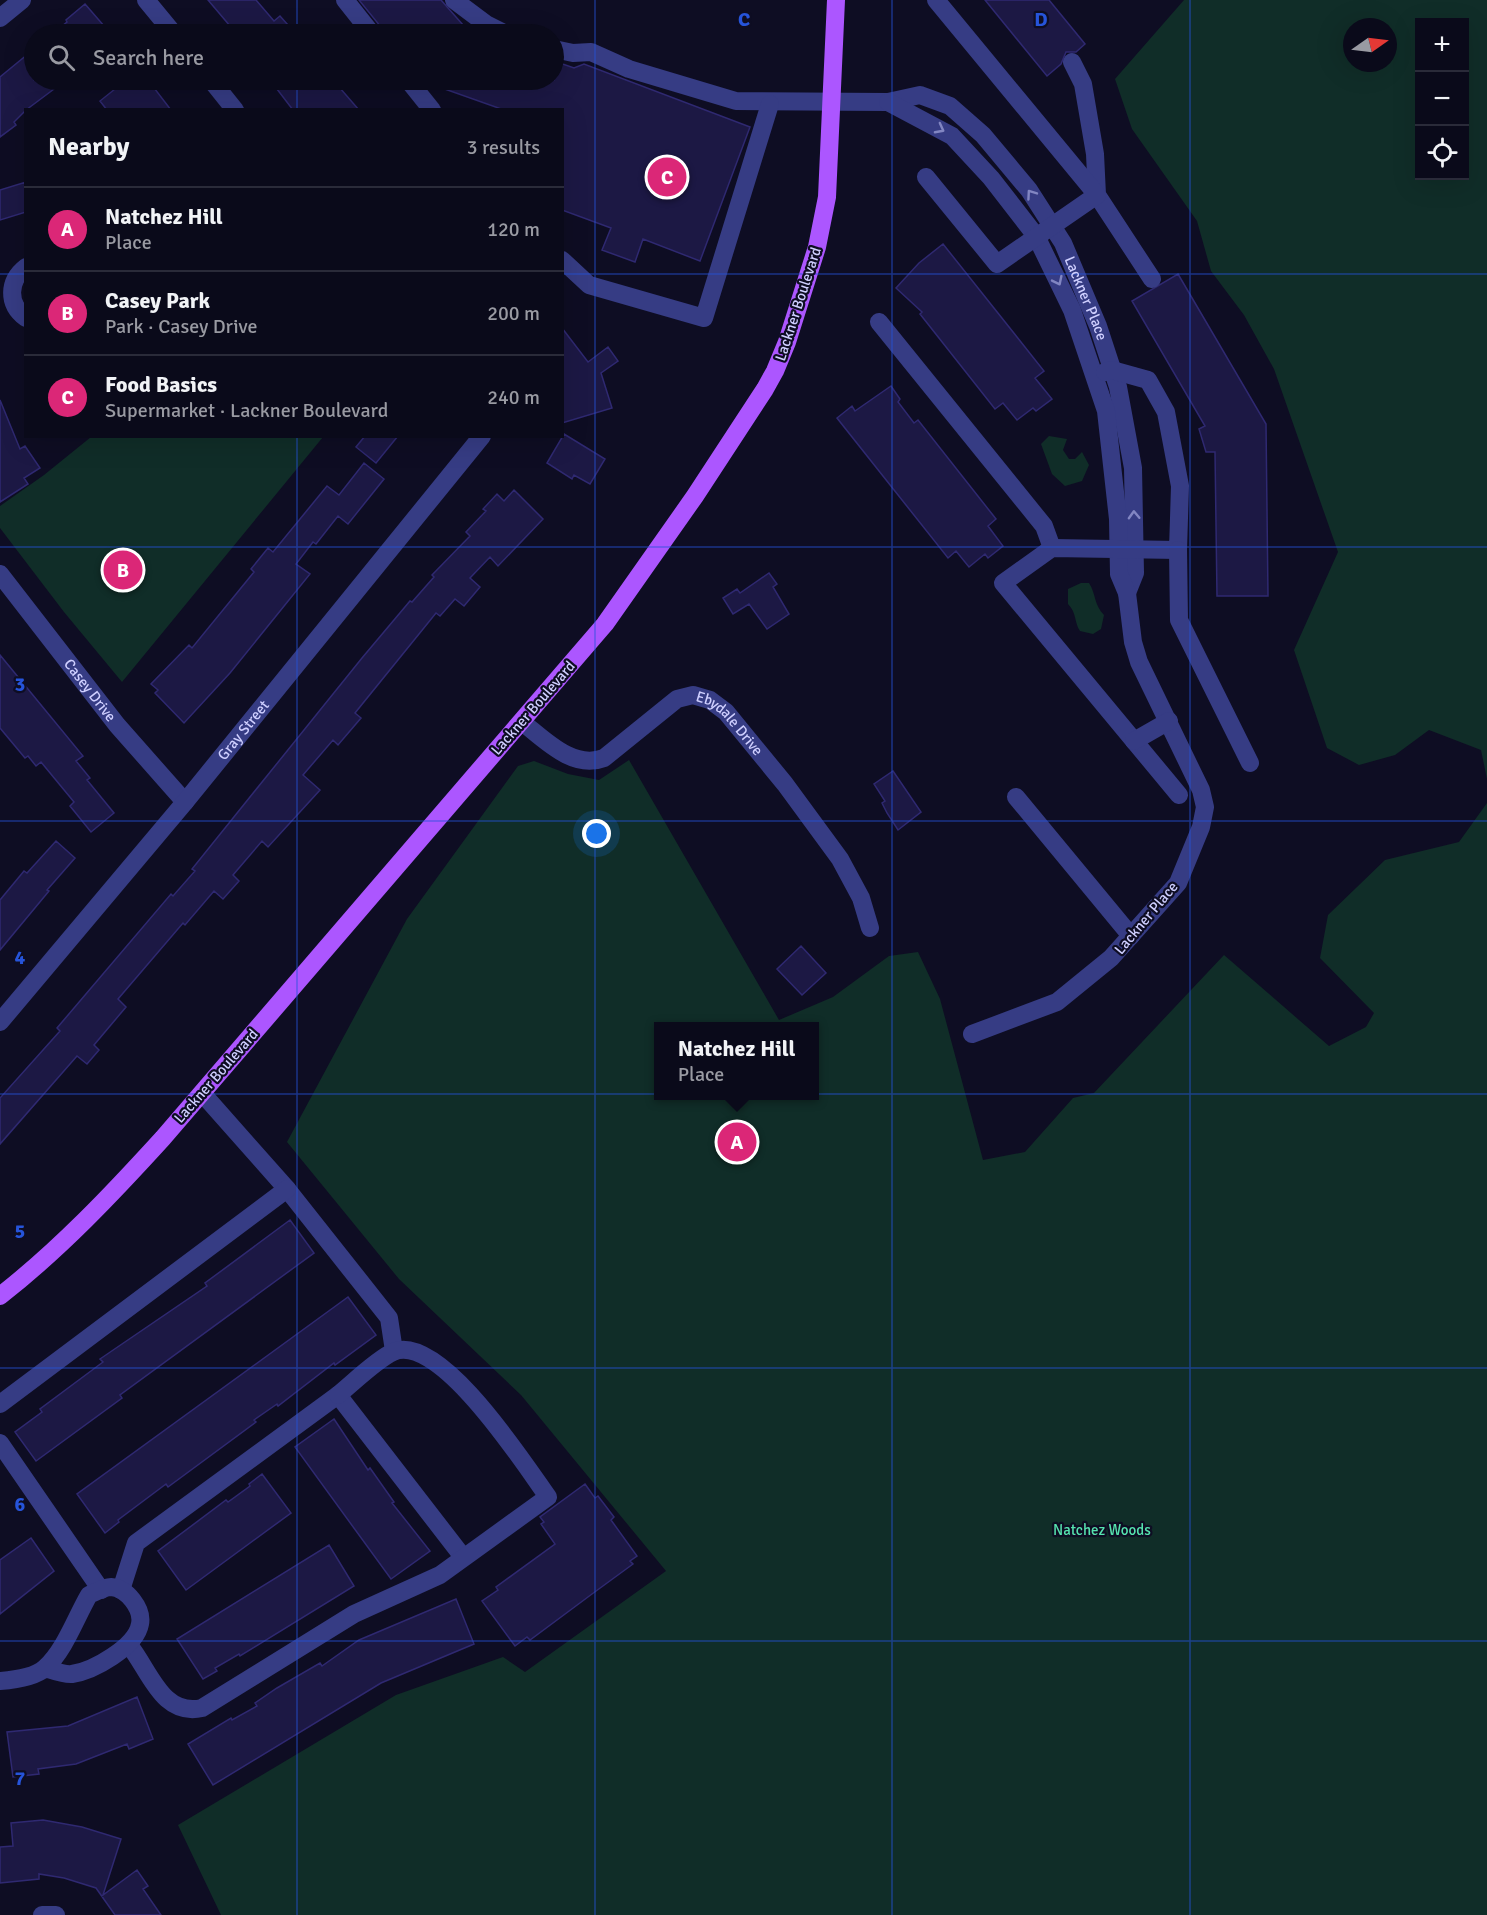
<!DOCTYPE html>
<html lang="en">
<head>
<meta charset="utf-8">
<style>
	:root { --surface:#0a0a1a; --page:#181827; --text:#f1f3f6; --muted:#999aa2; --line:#2a2b39; --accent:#db2777 }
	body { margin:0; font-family:Signika,sans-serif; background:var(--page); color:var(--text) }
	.controls { position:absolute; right:18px; top:18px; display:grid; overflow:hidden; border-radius:0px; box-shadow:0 6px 24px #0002 }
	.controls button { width:54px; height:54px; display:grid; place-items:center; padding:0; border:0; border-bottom:2px solid var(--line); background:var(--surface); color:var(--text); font:30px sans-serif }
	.compass { position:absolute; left:1343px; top:18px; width:54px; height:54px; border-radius:50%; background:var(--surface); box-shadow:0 6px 24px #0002; rotate:76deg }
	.you { position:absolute; left:597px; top:834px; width:21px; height:21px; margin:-15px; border:4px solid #fff; border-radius:50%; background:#1a73e8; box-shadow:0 0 0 9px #1a73e833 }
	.badge { display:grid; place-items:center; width:39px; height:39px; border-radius:50%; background:var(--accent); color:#fff; font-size:20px; font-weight:700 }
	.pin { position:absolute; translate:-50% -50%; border:3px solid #fff; box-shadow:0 2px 6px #0006 }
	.popup { position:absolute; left:654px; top:1022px; width:165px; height:78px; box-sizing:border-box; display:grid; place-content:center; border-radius:0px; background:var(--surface); filter:drop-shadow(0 2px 4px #0005); font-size:20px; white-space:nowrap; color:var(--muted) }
	.popup b { font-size:22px; color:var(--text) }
	.popup::after { content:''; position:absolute; left:50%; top:100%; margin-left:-12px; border:12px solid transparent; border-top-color:var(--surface) }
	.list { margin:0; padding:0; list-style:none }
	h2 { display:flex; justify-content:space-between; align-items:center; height:78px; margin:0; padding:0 24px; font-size:26px }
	h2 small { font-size:20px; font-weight:400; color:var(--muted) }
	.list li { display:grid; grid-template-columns:39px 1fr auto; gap:18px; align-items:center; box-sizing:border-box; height:84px; padding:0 24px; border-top:2px solid var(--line) }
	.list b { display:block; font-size:22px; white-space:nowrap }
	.list p { margin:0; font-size:20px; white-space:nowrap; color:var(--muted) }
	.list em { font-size:20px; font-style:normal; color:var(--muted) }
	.icon { flex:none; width:33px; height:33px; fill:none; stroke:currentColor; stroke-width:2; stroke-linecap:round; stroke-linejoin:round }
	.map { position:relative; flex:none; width:1487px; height:1915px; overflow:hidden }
	.search { position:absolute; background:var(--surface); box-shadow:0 6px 24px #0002; left:24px; top:24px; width:540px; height:66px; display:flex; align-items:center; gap:15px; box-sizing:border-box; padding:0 21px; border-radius:33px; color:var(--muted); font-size:22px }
	.panel { position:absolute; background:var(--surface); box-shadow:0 6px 24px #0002; left:24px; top:108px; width:540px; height:330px; border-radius:0px }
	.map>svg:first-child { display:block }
	.green { fill:#102d28; fill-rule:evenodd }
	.building { fill:#1c1844; stroke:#2f2971; stroke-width:1.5 }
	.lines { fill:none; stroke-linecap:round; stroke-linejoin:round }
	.minor { stroke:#363c84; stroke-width:18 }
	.major { stroke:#ac56ff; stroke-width:18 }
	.oneway { stroke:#8286c2 }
	.grid { fill:none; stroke:#2654da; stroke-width:1.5; stroke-opacity:0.55 }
	.labels { text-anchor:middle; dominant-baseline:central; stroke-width:4.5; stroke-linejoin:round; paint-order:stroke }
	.street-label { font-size:15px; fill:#cfcfff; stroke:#0e0d23 }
	.park-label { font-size:15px; fill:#56e3af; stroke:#0e0d23 }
	.grid-label { font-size:20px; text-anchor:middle; font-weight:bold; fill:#2654da; stroke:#0e0d23; stroke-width:4.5; stroke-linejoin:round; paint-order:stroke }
</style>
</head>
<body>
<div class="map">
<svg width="1487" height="1915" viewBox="0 0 1487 1915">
	<rect width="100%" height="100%" fill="#0e0d23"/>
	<path class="green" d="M1184 0H1487V779L1481 750 1429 730 1395 755 1359 765 1327 748 1294 650 1338 552 1274 369 1244 315 1211 271 1197 221 1132 129 1115 79ZM1420 22H1464V176H1420ZM1352 27H1388V63H1352Z
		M1049 436 1067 439 1063 450 1069 459H1075L1082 452 1089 465 1082 481 1065 486 1052 474 1041 444Z
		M91 437H323L122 682 64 612 0 528V506L44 475Z
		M1081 583H1089C1096 594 1094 605 1104 615L1101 629 1093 634 1080 631C1074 622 1077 613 1068 604V589Z
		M629 760 779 1020 833 997 889 956 918 952 940 999 983 1160 1025 1152 1073 1098 1094 1093 1224 955 1329 1046 1366 1027 1374 1013 1320 958 1328 915 1385 860 1459 842 1487 803V1915H221L178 1825 396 1695 503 1657 525 1672 666 1571 521 1395 399 1279 287 1142 407 919 518 766 534 761 568 774 599 780ZM659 1026H815V1096H659Z"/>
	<path class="building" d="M208 0H256L274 21 280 16 296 34H220L230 26Z
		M359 0H441L471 34H383L381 27Z
		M985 0H1049L1085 44 1076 52H1066L1061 64 1047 76Z
		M85 4 111 34H52L67 22 66 20Z
		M34 49V80H66L26 110 14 122 16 125 0 137V77Z
		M554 61 574 68 584 64 750 127 700 261 643 239 635 262 602 250 611 228 562 210V110H504L425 82 554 80Z
		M107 80H148L171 110H107L100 101 115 89Z
		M270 80H333L359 110H293Z
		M26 182V212L0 220V190Z
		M943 244 1044 371 1035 378 1052 399 1036 411 1033 408 1017 420 1003 403 995 409 920 314 922 312 896 288 919 263Z
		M1178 274 1266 424 1268 596H1217L1215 452H1206L1199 429 1205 426 1132 301Z
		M562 328 588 362 608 347 618 361 601 373 612 408 562 423Z
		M891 386 900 399 898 402 914 423 918 420 996 519 988 526 1003 546 988 558 985 554 969 567 956 551 948 558 837 418 852 406 855 411Z
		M0 400 20 449 25 446 40 468 24 478 28 484 0 502Z
		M564 434 605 459 590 484 574 475 572 479 547 463Z
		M365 436H398L376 463 356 447Z
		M364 463 384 479 348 524 338 516 316 544 313 542 296 564 310 574 230 673 184 723 155 693 158 690 151 684 189 645 192 648 254 572 251 569 268 548 273 552 327 486 339 495Z
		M514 490 543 519 498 566 490 557 470 578 480 587 464 606 455 599 440 616 436 613 355 713 361 718 338 745 333 740 303 775 320 790 268 847 262 841 233 875 239 881 223 899 214 891 185 925 183 923 118 999 126 1007 94 1045 99 1050 87 1064 77 1056 0 1144V1098L60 1031 57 1028 171 894 173 896 195 871 192 869 362 658 410 601 412 602 434 577 432 575 470 536 466 532 486 511 483 509 497 494 504 501Z
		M769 573 777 584 773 587 789 614 767 629 749 604 733 614 723 598 737 589 740 593Z
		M0 655 83 756 76 761 90 778 87 780 114 813 91 832 70 806 74 802 41 762 36 766 28 756 25 758 0 728Z
		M893 771 921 812 898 830 887 813 882 803 885 801 874 784Z
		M56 841 75 858 47 890 49 891 0 950V900L24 871 27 873Z
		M801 946 826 973 802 995 777 969Z
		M290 1220 314 1253 120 1395 122 1398 36 1461 15 1432 42 1412 40 1409 103 1362 100 1359 207 1286 205 1283Z
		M348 1297 376 1335 335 1365 334 1363 278 1406 277 1404 254 1420 256 1422 168 1487 166 1484 118 1520 119 1522 105 1533 77 1494Z
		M334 1419 368 1470 370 1468 394 1502 392 1503 430 1551 391 1579 295 1447Z
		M262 1474 291 1513 186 1590 158 1551 226 1500 228 1502 250 1486 249 1484Z
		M585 1484 595 1498 598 1496 614 1517 611 1520 637 1556 630 1561 633 1564 592 1594 530 1640 527 1637 515 1646 482 1601 498 1590 496 1587 555 1544 541 1524 544 1522 540 1517Z
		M31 1538 54 1571 0 1614V1560Z
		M329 1545 354 1586 240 1656 239 1654 215 1668 217 1671 203 1679 177 1639Z
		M456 1599 474 1644 381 1683 213 1785 188 1744 231 1718 232 1720 257 1706 255 1703 277 1688 320 1663 322 1666 359 1640Z
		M137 1697 153 1739 129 1749 127 1744 76 1764 38 1769 39 1774 13 1777 7 1732 68 1726Z
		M43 1820 82 1827 121 1839 103 1895 137 1870 148 1886 143 1889 161 1915H115L96 1888 64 1878 39 1874V1879L0 1883V1847L13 1846 11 1823Z"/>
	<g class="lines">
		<g class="minor">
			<path d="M146 0 174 34"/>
			<path d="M345 0 372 34"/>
			<path d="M454 0 486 24 506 34"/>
			<path d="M0 18 22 0"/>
			<path id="s1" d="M554 49 573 53 591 52 629 69 736 101 888 102 920 95 950 106 983 135 1029 190 1063 243 1098 326 1118 387 1133 468 1135 573 1127 593"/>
			<path d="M1072 62 1083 84 1095 154 1097 195 1152 279"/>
			<path d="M211 80 235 110"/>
			<path d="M408 80 432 110"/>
			<path d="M888 102 952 136 991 178 1036 236 1072 310 1106 411 1118 519 1119 574 1127 593 1133 642 1139 662 1201 790 1205 807 1201 827 1178 883 1111 958 1057 1002 972 1034"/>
			<path d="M926 177 997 264 1097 195 936 0"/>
			<path d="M562 260 589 285 704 318 770 104"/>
			<path d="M26 267C8 281 7 304 26 318"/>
			<path d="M879 322 1044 526 1052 548"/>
			<path d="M1105 372 1112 370 1148 380 1166 412 1180 486 1178 550 1052 548 1003 583 1179 795"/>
			<path d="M1178 550 1179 620 1250 763"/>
			<path id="s2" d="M0 574 117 725 185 802"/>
			<path id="s3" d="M522 722C545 740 573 770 604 758L677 699 693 695 710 700 726 712 785 784 840 859 861 898 870 928"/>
			<path d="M1134 741 1169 721"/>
			<path d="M1016 797 1131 936"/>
			<path id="s4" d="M0 1022 185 802 482 436"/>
			<path d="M202 1093 287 1189 389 1318 394 1351"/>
			<path d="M0 1404 287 1189"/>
			<path d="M0 1443 101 1590"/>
			<path d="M121 1590 136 1543 338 1395 463 1557"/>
			<path d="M129 1645C150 1671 162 1717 202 1708L354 1614 440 1575 548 1497C525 1465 439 1331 393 1352 376 1360 354 1382 338 1395"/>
			<path d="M0 1681C13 1680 35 1677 45 1668 65 1650 76 1617 89 1595 96 1592 104 1587 111 1587 127 1588 143 1609 140 1624 136 1647 93 1671 72 1674 64 1675 52 1670 45 1668"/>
			<path d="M42 1915H56"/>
		</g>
		<path class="major" d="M0 1296C60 1249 112 1194 163 1138L605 624 695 496 765 389 775 371 787 342 817 247 827 197 836 0"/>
	</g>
	<defs><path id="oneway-chevron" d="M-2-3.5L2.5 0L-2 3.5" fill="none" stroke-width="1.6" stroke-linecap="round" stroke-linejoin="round" transform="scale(1.5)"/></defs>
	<g class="oneway">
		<use href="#oneway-chevron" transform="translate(940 129) rotate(28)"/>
		<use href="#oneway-chevron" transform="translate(1031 194) rotate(-125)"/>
		<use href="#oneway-chevron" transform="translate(1058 281) rotate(64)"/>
		<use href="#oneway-chevron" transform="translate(1134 515) rotate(-92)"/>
	</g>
	<path class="grid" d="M297 0V34M595 0V1915M892 0V1915M1190 0V1915M297 80V110M0 274H26M562 274H1487M297 436V1915M0 547H1487M0 821H1487M0 1094H1487M0 1368H1487M0 1641H1487"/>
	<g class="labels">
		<g class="street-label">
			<text stroke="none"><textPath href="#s1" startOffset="646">Lackner Place</textPath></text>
			<text transform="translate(798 304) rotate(-72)">Lackner Boulevard</text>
			<text stroke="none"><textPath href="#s2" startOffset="147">Casey Drive</textPath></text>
			<text transform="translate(533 708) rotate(-49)">Lackner Boulevard</text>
			<text stroke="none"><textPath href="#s3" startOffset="252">Ebydale Drive</textPath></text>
			<text stroke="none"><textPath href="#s4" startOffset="380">Gray Street</textPath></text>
			<text transform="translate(1146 918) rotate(-50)">Lackner Place</text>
			<text transform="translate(216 1076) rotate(-49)">Lackner Boulevard</text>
		</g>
		<g class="park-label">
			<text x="1102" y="1530">Natchez Woods</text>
		</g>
	</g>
	<g class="grid-label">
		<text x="744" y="26">C</text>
		<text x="1041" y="26">D</text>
		<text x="20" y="691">3</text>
		<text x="20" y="964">4</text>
		<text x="20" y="1238">5</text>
		<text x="20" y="1511">6</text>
		<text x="20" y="1785">7</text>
	</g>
</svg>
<div class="controls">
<button>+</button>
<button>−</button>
<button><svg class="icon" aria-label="locate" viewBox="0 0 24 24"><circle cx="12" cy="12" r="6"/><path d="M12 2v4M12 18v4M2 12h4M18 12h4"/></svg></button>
</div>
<svg class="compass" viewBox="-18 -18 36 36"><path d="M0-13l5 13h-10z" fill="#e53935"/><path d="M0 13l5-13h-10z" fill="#999aa2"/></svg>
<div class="you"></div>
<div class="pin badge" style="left:737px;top:1142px">A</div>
<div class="popup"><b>Natchez Hill</b>Place</div>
<div class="pin badge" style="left:123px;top:570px">B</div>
<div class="pin badge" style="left:667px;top:177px">C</div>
<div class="search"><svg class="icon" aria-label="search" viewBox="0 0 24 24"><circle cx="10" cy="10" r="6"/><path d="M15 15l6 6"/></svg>Search here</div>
<section class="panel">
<h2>Nearby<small>3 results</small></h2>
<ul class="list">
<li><span class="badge">A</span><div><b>Natchez Hill</b><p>Place</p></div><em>120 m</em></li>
<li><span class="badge">B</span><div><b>Casey Park</b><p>Park · Casey Drive</p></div><em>200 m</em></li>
<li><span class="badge">C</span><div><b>Food Basics</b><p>Supermarket · Lackner Boulevard</p></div><em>240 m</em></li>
</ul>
</section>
</div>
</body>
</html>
